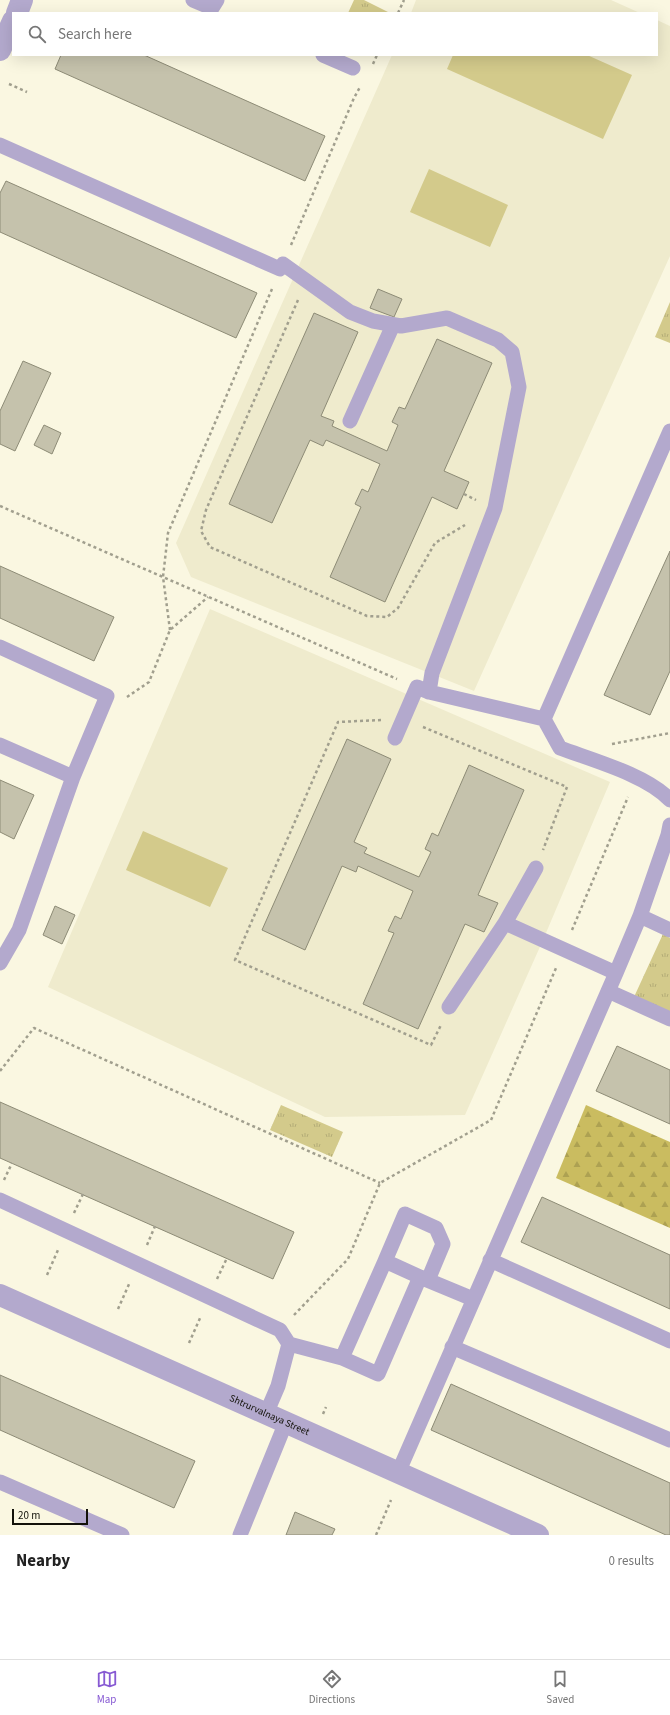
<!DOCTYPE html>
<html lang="en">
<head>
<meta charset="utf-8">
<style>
	:root { --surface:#fff; --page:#f2f2f2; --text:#222; --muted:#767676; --line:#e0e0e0; --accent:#875ad3 }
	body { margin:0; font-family:"Source Sans 3",sans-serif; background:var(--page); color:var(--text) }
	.scale { position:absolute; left:12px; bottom:10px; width:76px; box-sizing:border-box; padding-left:4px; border:2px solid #13120a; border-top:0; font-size:11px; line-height:14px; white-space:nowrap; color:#13120a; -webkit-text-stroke:3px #faf7e1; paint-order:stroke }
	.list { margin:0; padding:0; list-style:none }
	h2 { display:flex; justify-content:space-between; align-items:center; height:52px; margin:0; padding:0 16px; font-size:17px }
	h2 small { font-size:13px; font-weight:400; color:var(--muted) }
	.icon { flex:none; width:22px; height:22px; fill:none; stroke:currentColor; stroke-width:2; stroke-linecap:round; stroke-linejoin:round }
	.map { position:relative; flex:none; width:670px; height:1535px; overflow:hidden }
	.search { position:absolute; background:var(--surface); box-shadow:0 4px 16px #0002; left:12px; right:12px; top:12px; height:44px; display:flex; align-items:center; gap:10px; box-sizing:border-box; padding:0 14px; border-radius:0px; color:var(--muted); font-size:15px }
	.sheet { height:124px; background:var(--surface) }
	nav { display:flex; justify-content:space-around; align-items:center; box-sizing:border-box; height:56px; border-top:1px solid var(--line); background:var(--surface); font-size:11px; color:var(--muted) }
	nav a { display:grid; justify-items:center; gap:2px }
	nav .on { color:var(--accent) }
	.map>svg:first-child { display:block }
	.built { fill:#efebcd }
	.grass { fill:#d3ca8b }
	.forest { fill:url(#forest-firs) }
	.park { fill:url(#park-tufts) }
	.building { fill:#c5c2ac; stroke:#8d8b76 }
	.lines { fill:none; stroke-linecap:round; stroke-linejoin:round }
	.path { stroke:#a19f8e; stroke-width:2.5; stroke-dasharray:3 3; stroke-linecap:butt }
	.service { stroke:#b3a9cd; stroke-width:15 }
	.minor { stroke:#b3a9cd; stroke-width:22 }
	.labels { text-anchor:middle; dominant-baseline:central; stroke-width:3; stroke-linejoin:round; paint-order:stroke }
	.street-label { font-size:10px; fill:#13120a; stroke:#faf7e1 }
</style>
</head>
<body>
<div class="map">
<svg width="670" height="1535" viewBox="0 0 670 1535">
	<defs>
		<pattern id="forest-firs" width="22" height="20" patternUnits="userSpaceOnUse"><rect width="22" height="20" fill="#cabc60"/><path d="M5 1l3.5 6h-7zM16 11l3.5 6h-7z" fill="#ada152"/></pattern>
		<pattern id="park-tufts" width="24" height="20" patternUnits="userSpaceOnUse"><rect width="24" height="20" fill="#d3ca8b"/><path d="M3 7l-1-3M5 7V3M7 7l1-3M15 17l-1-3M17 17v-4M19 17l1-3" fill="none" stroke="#b4ac77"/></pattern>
	</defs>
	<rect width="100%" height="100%" fill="#faf7e1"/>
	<path class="built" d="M416 0H611L640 13H411Z
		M657 20 670 26V256L474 691 191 577 176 543 392 55H657Z
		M210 609 610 782 543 940 465 1115 325 1117 48 987Z"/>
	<path class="grass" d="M453 55H587L632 75 603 139 447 69Z
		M429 169 508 205 490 247 410 212Z
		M143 831 228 868 210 907 126 870Z"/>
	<path class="forest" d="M586 1105 670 1142V1228L556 1178Z"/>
	<path class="park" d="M354 0H364L390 13H348Z
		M670 302V343L655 337Z
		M663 934 670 938V1013L634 997Z
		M281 1105 343 1132 332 1157 270 1130Z"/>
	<path class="building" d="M61 55H144L325 136 305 181 55 69Z
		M6 181 257 293 236 338 0 232V193Z
		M378 289 402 299 394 317 370 308Z
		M314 313 358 332 321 416 334 421 332 426 387 451 398 425 392 422 399 407 405 409 437 339 492 363 444 471 469 482 457 509 432 497 385 602 330 577 361 507 355 504 362 489 368 492 380 464 326 440 323 446 310 440 272 523 229 504Z
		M23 361 51 373 15 451 0 444V411Z
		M44 425 61 433 52 454 34 445Z
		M670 551V671L650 715 604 695Z
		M0 566 114 617 94 661 0 618Z
		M347 739 391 759 354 842 367 848 364 853 419 877 431 852 425 849 432 833 438 836 469 765 524 790 478 895 498 903 484 932 465 924 418 1029 363 1004 394 933 388 931 395 916 401 919 413 891 358 866 356 872 342 866 305 950 262 930Z
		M0 780 34 795 14 839 0 832Z
		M55 906 75 915 62 944 43 935Z
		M617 1046 670 1070V1124L596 1091Z
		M0 1102 294 1232 273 1279 0 1158Z
		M542 1197 670 1255V1309L521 1242Z
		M0 1375 195 1461 174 1508 0 1430Z
		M451 1384 670 1483V1535H666L431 1430Z
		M295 1512 335 1529 332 1535H286Z"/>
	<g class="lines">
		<path class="path" d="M398 13 404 0
			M373 64 377 55
			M9 84 27 92
			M291 245 354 98 360 87
			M298 300 206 510 201 531 210 547 367 616 387 617 398 608 435 543 465 525
			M464 494 476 500
			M0 506 397 679
			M170 630 163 577 168 533 272 289
			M127 697 149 682 170 630 208 597
			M381 720 338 722 235 960 431 1045 441 1025
			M423 727 567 787 543 850
			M612 744 670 733
			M572 930 628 797
			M0 1071 34 1028 380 1183
			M4 1180 12 1163
			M74 1213 83 1194
			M147 1245 155 1226
			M47 1275 58 1250
			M217 1279 227 1258
			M118 1309 130 1282
			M294 1315 348 1259 380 1183 491 1120 556 968
			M189 1343 201 1316
			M323 1414 326 1407
			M376 1535 391 1500"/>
		<path class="service" d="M193 0 212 8 217 0
			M323 55 353 68
			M0 145 280 269
			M283 264 350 312 373 321 401 326 447 318 498 340 512 352 519 387 495 508 432 673 429 692
			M350 421 393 325
			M670 431 544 719 560 748C592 760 647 775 670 800
			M0 647 107 696 73 777 19 930 0 963
			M395 738 417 687 429 692 544 719
			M0 745 73 777
			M640 916 670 930
			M505 923 616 973
			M608 991 670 1019
			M449 1007 505 923 536 868
			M0 1200 280 1330 289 1344 278 1386 266 1414
			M490 1260 670 1341
			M385 1261 405 1214 436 1228 443 1244 428 1280
			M289 1344 342 1358 378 1374 420 1277 473 1299
			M452 1347 670 1440
			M342 1358 385 1261 420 1277
			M398 1473 616 973 640 916 668 835 670 825
			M0 1482 122 1535
			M240 1535 286 1422"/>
		<g class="minor">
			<path d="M17 13 22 0"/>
			<path d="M0 50 13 21"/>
			<path id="s1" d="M0 1295 538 1535"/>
		</g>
	</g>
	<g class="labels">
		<g class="street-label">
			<text stroke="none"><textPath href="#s1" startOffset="295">Shtrurvalnaya Street</textPath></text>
		</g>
	</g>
</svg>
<div class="scale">20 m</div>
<div class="search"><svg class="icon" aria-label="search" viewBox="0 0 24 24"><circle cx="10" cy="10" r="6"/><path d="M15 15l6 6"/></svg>Search here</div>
</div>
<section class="sheet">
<h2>Nearby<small>0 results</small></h2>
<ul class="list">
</ul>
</section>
<nav>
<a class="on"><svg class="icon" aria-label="map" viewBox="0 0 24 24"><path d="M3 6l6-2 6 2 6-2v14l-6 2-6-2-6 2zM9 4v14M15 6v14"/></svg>Map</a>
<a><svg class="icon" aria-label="directions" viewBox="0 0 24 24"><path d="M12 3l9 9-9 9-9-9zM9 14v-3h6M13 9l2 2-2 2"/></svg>Directions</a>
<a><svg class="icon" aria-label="saved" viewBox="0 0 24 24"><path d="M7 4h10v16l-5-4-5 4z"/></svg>Saved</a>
</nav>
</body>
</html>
